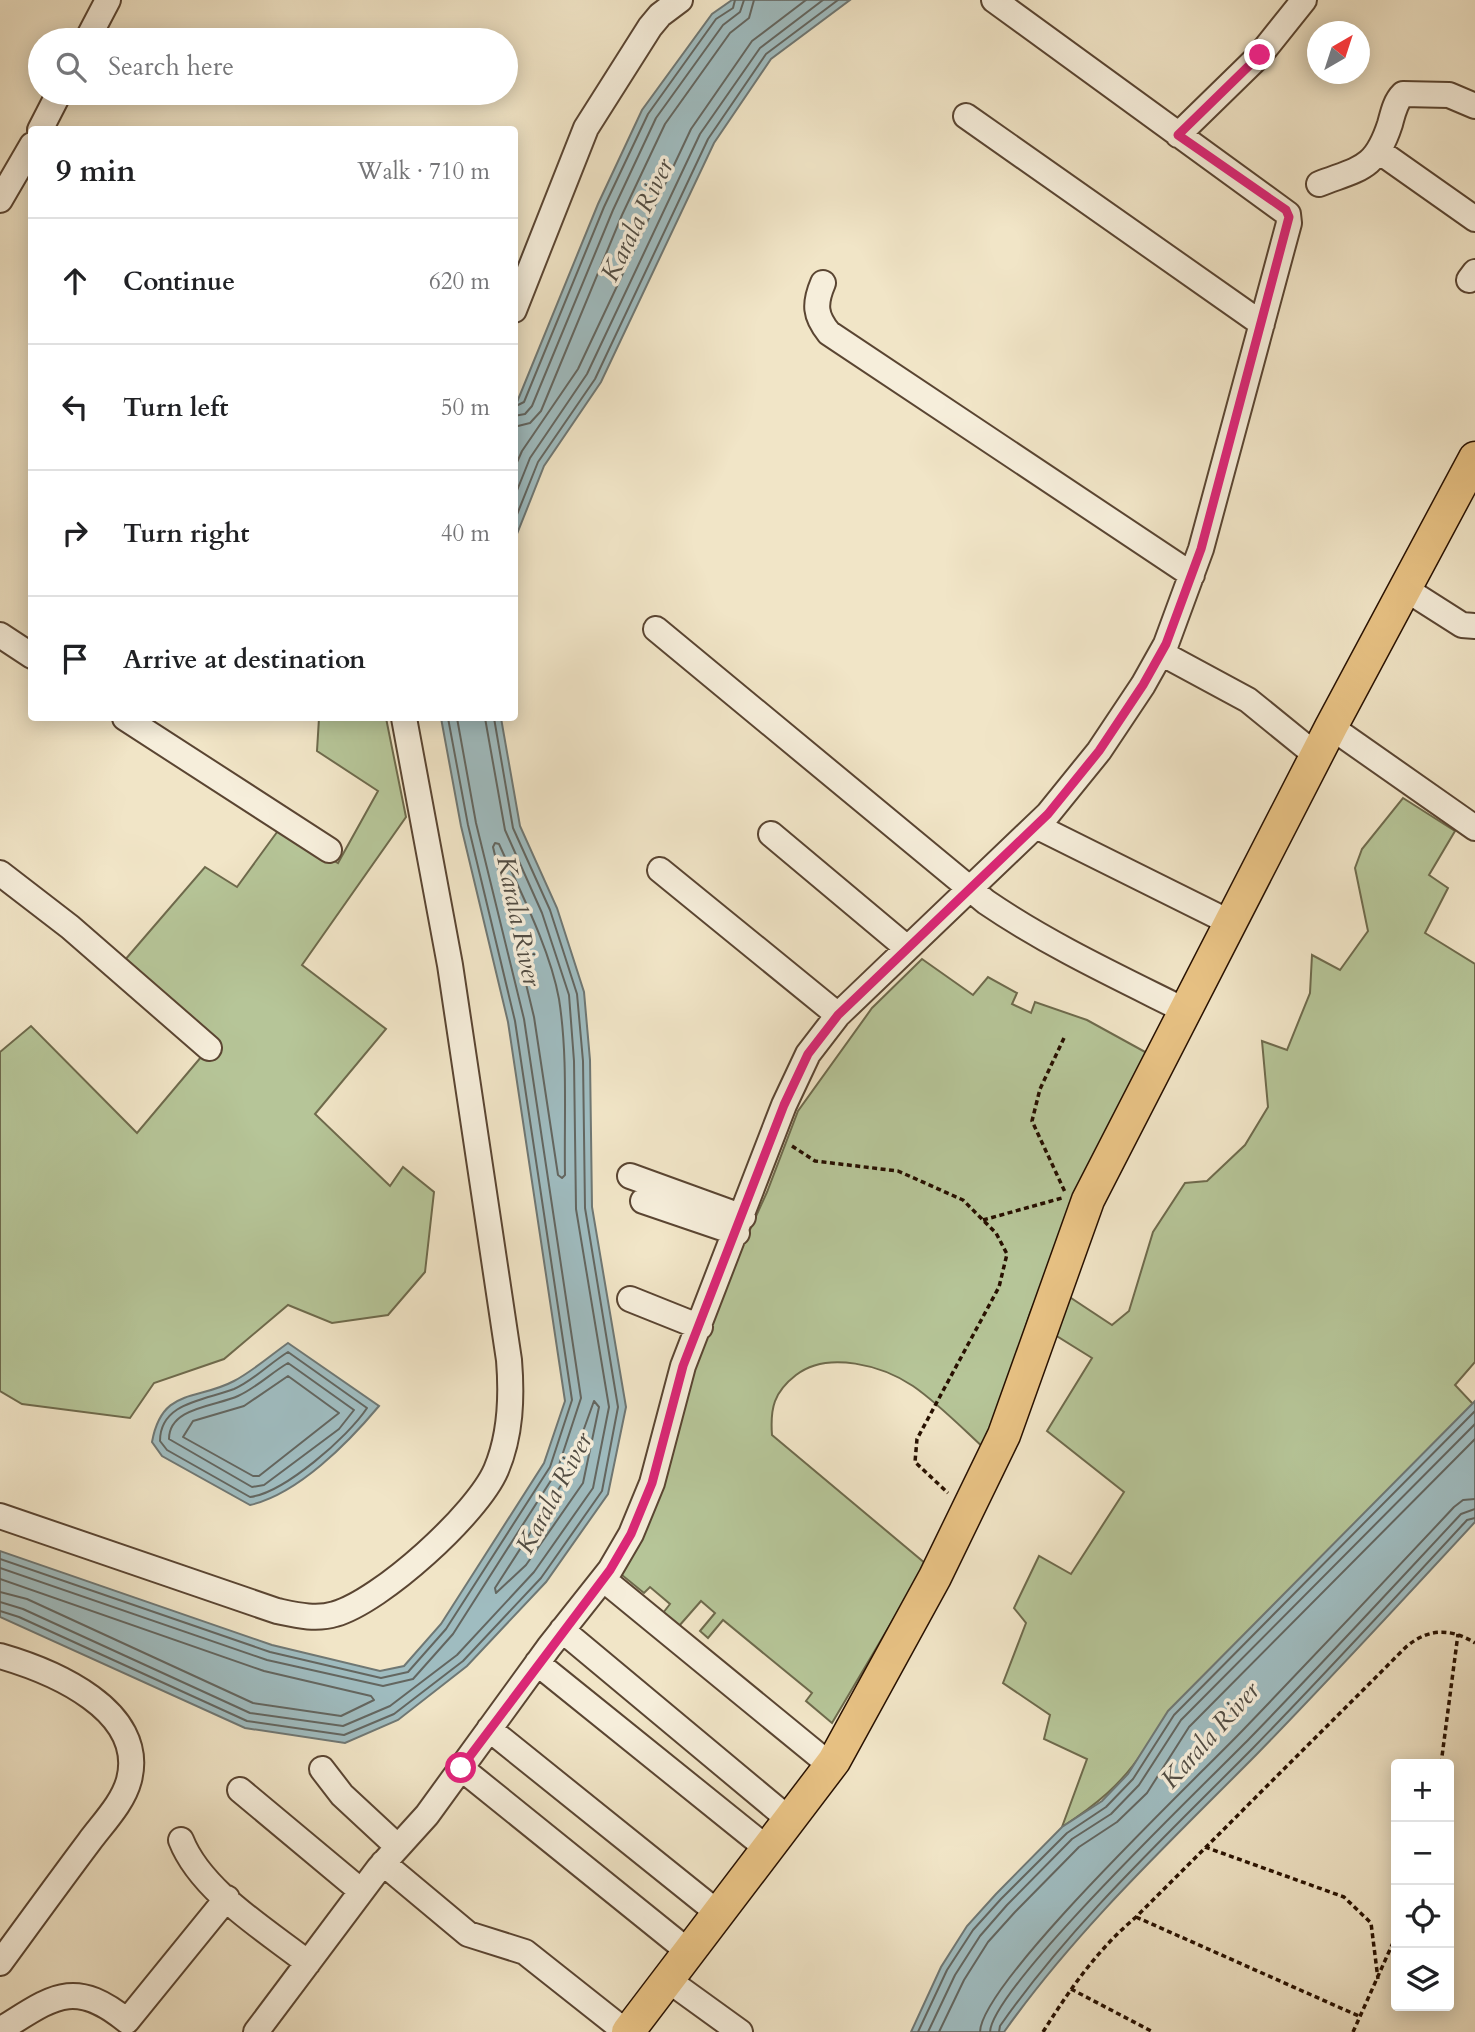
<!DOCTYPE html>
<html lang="en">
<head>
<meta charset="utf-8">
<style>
	:root { --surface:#fff; --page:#f6f6f6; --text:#202124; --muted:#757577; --line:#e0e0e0 }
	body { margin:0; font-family:Cardo,serif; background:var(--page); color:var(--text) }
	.controls { position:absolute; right:21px; bottom:21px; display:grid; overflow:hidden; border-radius:7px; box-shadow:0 4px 18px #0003 }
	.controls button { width:63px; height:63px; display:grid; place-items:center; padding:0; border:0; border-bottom:2px solid var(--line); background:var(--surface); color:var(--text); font:35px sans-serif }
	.compass { position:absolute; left:1307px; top:21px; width:63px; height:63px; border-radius:50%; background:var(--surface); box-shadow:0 4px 18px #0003; rotate:39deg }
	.stop { position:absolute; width:21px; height:21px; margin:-16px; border:5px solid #db2777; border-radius:50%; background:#fff }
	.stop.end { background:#db2777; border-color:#fff; box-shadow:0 2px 7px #0008 }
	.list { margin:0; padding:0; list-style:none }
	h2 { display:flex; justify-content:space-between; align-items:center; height:91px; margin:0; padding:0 28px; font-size:30px }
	h2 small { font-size:23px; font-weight:400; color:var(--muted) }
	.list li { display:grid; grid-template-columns:46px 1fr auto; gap:21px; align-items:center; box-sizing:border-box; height:126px; padding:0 28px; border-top:2px solid var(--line) }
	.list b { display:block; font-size:26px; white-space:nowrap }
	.list em { font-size:23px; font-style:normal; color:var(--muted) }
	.icon { flex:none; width:38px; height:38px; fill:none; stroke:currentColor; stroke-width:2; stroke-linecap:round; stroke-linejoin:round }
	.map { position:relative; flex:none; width:1475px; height:2032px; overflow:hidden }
	.search { position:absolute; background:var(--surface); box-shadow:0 4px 18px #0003; left:28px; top:28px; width:490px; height:77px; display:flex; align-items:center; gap:18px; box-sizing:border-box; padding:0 24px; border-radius:38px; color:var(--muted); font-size:26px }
	.panel { position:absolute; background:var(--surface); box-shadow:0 4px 18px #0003; left:28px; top:126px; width:490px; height:595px; border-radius:7px }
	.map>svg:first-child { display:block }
	.green { fill:#b6c598; stroke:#6e6a4c; stroke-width:2 }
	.water { fill:#9fbcc0; stroke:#6f7773; stroke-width:2 }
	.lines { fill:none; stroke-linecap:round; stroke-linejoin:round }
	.shore { stroke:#636660; stroke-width:2 }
	.minor-casing { stroke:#5a4532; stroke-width:28 }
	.major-casing { stroke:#271000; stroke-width:35 }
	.path { stroke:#271000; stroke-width:3.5; stroke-dasharray:5 3.5; stroke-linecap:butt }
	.minor { stroke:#f6eedb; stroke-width:24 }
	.major { stroke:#e8c284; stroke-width:32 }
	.route { stroke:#db2777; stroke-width:9 }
	.labels { text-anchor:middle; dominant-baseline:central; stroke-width:7; stroke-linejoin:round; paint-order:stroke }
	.water-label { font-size:26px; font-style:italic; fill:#514c43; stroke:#f6eedb }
</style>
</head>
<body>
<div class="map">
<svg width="1475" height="2032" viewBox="0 0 1475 2032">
	<rect width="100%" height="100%" fill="#f1e5c7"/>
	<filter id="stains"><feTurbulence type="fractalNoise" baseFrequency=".00286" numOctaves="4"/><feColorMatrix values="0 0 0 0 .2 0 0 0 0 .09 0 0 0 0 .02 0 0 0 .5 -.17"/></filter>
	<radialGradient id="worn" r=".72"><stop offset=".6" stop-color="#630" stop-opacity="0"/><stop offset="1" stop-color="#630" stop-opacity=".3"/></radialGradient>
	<path class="green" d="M319 718H386L406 817 302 965 386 1029 315 1114 390 1186 403 1167 434 1192 425 1272 388 1315 332 1323 288 1305 224 1359 154 1383 130 1418 22 1404 0 1391V1052L31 1026 137 1133 207 1050 118 968 205 867 237 887 280 828 338 863 378 791 317 751Z
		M1403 798 1455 831 1429 875 1448 888 1425 933 1475 964V1362L1455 1385 1473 1404 1144 1750C1122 1784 1096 1805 1062 1827L1087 1759 1044 1739 1050 1715 1003 1683 1026 1623 1014 1608 1039 1556 1071 1574 1124 1492 1047 1431 1092 1358 1052 1333 1068 1296 1112 1325 1129 1311 1153 1232 1185 1183 1207 1181 1245 1145 1268 1107 1262 1041 1287 1050 1310 993 1312 955 1340 970 1368 931 1355 868 1362 849Z
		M922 959 973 995 988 977 1017 993 1012 1004 1031 1013 1035 1002 1087 1020 1147 1053 1083 1189 1030 1313 986 1450C963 1429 939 1404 913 1386 883 1366 828 1350 796 1375 774 1392 770 1408 772 1435L926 1564 832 1723 806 1701 812 1693 723 1620 708 1638 700 1631 715 1613 701 1601 679 1626 663 1613 670 1604 650 1587 644 1593 617 1571 689 1365 767 1192 798 1111 872 1008Z"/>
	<path class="water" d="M732 0H850L771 59 714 143 601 382 544 466 517 534 515 550V407L598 204 642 110 712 14Z
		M441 718H501L520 826 557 908 584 992 590 1060 592 1207 626 1407 608 1494 546 1582 467 1666 398 1720 345 1743 245 1728 0 1617V1551L272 1645 380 1671 404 1666 441 1624 544 1463 565 1401 508 1022 461 826Z
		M288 1343 379 1406C348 1443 298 1494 250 1505L162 1456 152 1442C162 1387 197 1401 234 1381 253 1371 271 1355 288 1343Z
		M1475 1401V1522C1403 1600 1331 1678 1257 1754 1169 1843 1077 1929 1004 2032H911L941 1967 967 1926 996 1894 1062 1827 1102 1801 1128 1774 1168 1711Z"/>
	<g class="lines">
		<path class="shore" d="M514 407 524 402 604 207 648 114 716 19 733 8 735 0
			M514 416 525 414 532 406 613 210 656 118 723 25 740 12 744 0
			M514 427 530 423 541 411 622 215 665 124 730 33 749 18 754 0
			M514 469 522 451 578 369 691 129 752 41 806 0
			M514 498 530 458 587 374 700 134 760 48 823 0
			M514 522 538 462 595 379 708 139 766 54 838 0
			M495 843 499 844C520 891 550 949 559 999 568 1056 564 1117 565 1175L562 1178 558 1175 534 1017 493 847Z
			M288 1352 367 1408C348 1437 284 1493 250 1497L167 1450 160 1441C160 1402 206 1400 234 1389 253 1381 270 1363 288 1352Z
			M288 1363 354 1410 339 1429 264 1485 252 1487 169 1439C169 1407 217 1406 238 1396 256 1388 271 1373 288 1363Z
			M288 1376 339 1413 259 1476H253L183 1437 193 1421 244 1406Z
			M594 1401 599 1407 583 1483 526 1565 496 1593 495 1588 567 1476Z
			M0 1559 270 1652 381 1678 408 1672 446 1629 550 1467 572 1400 515 1021 468 825 448 718
			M0 1568 267 1660 383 1686 413 1679 453 1634 557 1471 581 1398 524 1019 476 823 457 718
			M0 1579 264 1671 371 1696 374 1700 341 1716 253 1703 27 1599 0 1592
			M0 1602 23 1609 250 1713 343 1726 390 1706 457 1655 534 1572 593 1488 609 1407 576 1209 574 1061 569 995 542 913 505 830 485 718
			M0 1611 19 1617 247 1721 344 1735 394 1714 463 1661 541 1578 602 1491 618 1407 585 1208 583 1061 577 994 550 910 513 828 494 718
			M918 2032 947 1970 973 1930 1001 1899 1067 1833 1106 1807 1133 1779 1174 1715 1475 1411
			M928 2032 955 1975 980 1936 1007 1905 1072 1839 1111 1814 1139 1785 1181 1720 1475 1424
			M939 2032 964 1980 988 1942 1015 1912 1079 1847 1117 1822 1147 1793 1189 1727 1475 1439
			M980 2032C981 1982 1198 1777 1243 1730 1314 1656 1384 1582 1454 1507L1463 1500 1475 1499
			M990 2032C992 1987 1207 1782 1249 1739 1321 1665 1391 1589 1461 1514L1475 1509
			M999 2032 1000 2026C1072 1923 1165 1837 1253 1748 1326 1673 1396 1597 1467 1520L1475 1518"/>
		<defs>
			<path id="minor" d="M87 40 108 0
				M966 116 1262 324
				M40 130 59 93
				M1178 135 1260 55 1304 0
				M1380 152 1475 219
				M1319 184C1360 168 1375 170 1390 124 1393 113 1395 102 1403 94L1449 95 1475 106
				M0 200 32 145
				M1469 280 1475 272
				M823 283C814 304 815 316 829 333L1192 575
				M514 310 586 128 650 27 660 15 680 0
				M1407 590 1462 625 1475 626
				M656 629 986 902C1049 945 1118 977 1186 1011
				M0 635 32 656
				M1161 653 1248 700 1317 756
				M125 718 329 850
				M1331 727 1475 828
				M1036 826 1231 923
				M771 834 907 948
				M660 870 838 1015
				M0 873 70 927 209 1048
				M630 1176 743 1217
				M643 1201 737 1233
				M630 1299 700 1327
				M0 1516 277 1611C296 1615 316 1620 335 1614 381 1601 477 1514 496 1470 511 1435 512 1397 509 1360L450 965 404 718
				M603 1579 830 1765
				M562 1630 791 1821
				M0 1656C52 1671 147 1710 129 1780 123 1803 103 1823 89 1842 59 1882 30 1922 0 1963
				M537 1663 769 1850
				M489 1729 718 1913
				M461 1768 689 1952
				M322 1769 342 1795 398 1847
				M240 1790 361 1891
				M181 1840C201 1891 266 1930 308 1963
				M383 1863 468 1934 525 1952 626 2032
				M668 1980 740 2032
				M0 2030C52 1998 73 1977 127 2021L227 1898
				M256 2032 379 1868 427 1815 549 1647 610 1570 631 1534 652 1483 683 1366 784 1105 808 1054 838 1015 1048 814 1099 751 1143 685 1166 644 1201 549 1289 223 1288 214 994 0"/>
			<path id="major" d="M628 2032 834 1761 935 1577 1004 1435 1088 1200 1331 727 1475 458"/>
		</defs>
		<use href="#minor" class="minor-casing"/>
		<use href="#major" class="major-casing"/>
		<path class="path" d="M1064 1038 1040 1089 1032 1121 1065 1192
			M792 1146 815 1161 898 1171 963 1200 996 1233 1007 1254 999 1287 917 1439 915 1462 948 1493
			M983 1220 1062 1198
			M1441 1764 1458 1634
			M1205 1847 1344 1897 1371 1923 1378 1979
			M1136 1917 1361 2017
			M1071 1989 1153 2032
			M1043 2032C1070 1989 1097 1950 1136 1917L1406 1647C1428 1628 1451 1628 1475 1643
			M1353 2032 1396 1936"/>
		<use href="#minor" class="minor"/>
		<use href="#major" class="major"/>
	</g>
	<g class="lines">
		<path class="route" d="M461 1768 610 1570 631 1534 652 1483 683 1366 784 1105 808 1054 838 1015 1048 814 1099 751 1143 685 1166 644 1201 549 1289 217 1286 210 1178 135 1260 55"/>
	</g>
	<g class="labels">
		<g class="water-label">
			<text transform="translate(637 220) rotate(-64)">Karala River</text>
			<text transform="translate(519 921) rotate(78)">Karala River</text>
			<text transform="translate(554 1493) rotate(-62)">Karala River</text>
			<text transform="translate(1210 1735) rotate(-48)">Karala River</text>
		</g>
	</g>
	<rect width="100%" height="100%" filter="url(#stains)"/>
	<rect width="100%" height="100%" fill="url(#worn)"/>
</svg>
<div class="controls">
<button>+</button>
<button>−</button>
<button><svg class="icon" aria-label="locate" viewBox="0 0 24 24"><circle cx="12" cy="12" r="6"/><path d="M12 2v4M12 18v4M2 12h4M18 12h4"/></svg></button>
<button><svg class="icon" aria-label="layers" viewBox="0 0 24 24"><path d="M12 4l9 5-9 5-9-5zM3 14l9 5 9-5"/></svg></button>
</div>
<svg class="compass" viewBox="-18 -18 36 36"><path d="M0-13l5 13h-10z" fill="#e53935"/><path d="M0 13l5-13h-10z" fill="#757577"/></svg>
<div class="stop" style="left:461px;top:1768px"></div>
<div class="stop end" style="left:1260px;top:55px"></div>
<div class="search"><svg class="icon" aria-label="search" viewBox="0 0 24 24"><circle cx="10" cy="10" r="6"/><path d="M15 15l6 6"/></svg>Search here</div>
<section class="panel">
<h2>9 min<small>Walk · 710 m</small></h2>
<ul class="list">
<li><svg class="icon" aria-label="ahead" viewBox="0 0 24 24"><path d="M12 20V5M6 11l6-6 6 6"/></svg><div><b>Continue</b></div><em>620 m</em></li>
<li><svg class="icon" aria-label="left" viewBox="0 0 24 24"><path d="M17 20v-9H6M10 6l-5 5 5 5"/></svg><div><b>Turn left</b></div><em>50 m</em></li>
<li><svg class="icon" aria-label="right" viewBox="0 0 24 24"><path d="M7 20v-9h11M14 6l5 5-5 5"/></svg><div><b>Turn right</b></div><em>40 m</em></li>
<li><svg class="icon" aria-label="arrive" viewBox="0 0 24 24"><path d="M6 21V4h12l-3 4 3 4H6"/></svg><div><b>Arrive at destination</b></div></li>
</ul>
</section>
</div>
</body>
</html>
